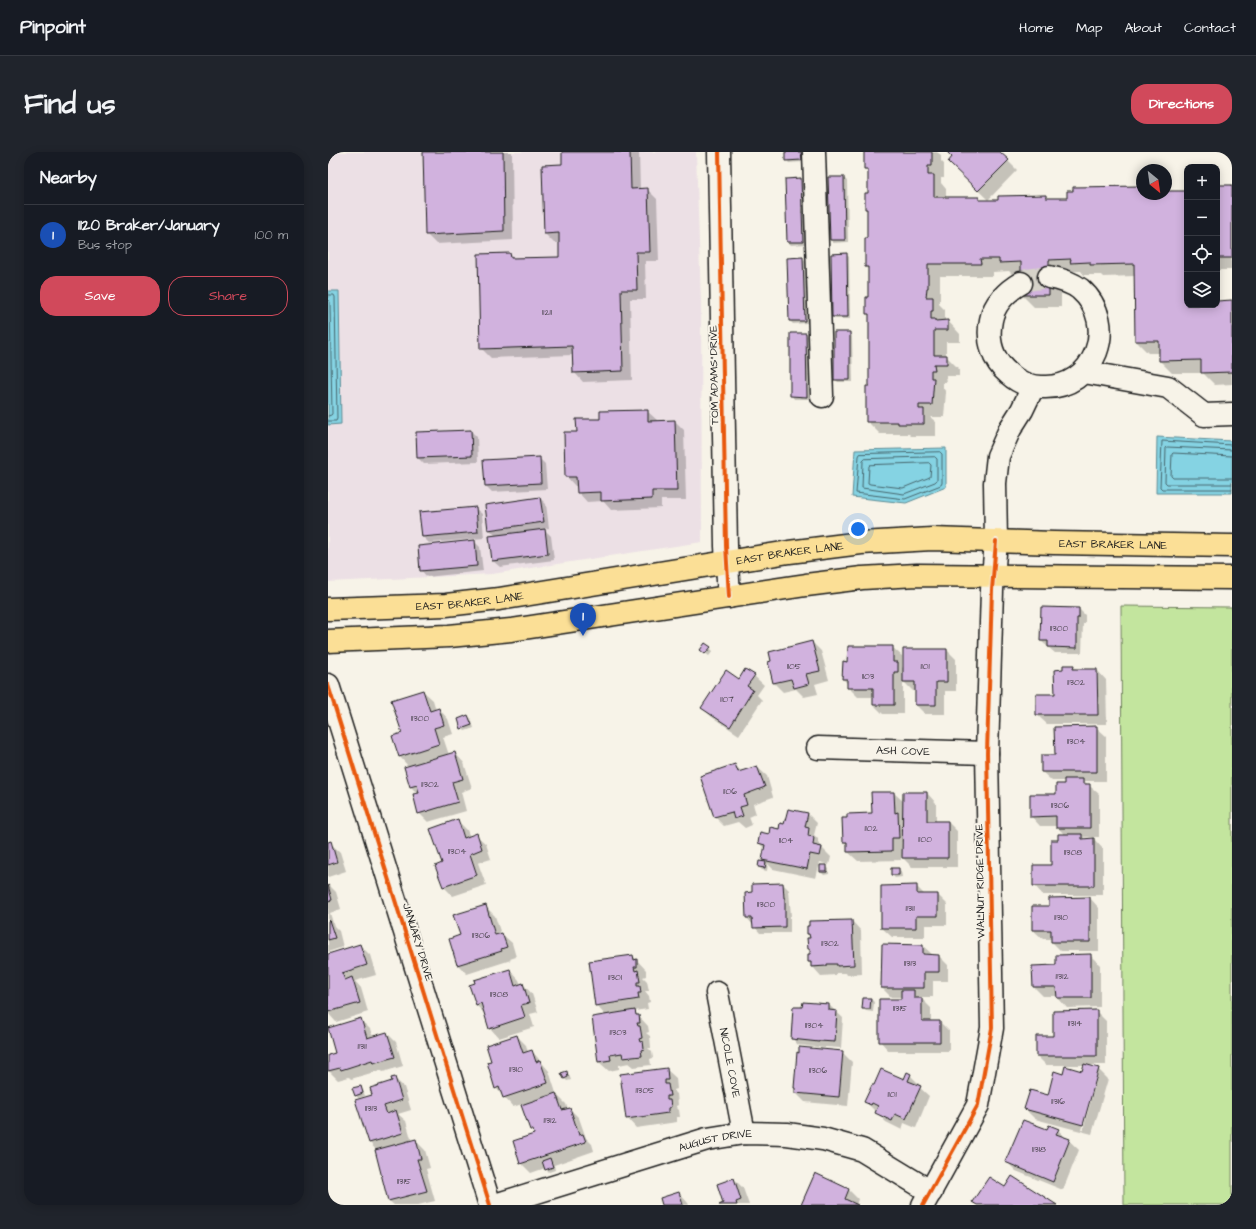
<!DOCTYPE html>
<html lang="en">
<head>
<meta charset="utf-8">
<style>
	:root { --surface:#171b24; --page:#20242c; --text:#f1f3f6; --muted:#9ea1a6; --line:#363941; --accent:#d1495b }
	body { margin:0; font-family:"Architects Daughter",sans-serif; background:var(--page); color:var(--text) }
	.controls { position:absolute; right:12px; top:12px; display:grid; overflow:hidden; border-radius:8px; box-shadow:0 2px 10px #0003 }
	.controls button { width:36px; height:36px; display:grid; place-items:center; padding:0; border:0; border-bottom:1px solid var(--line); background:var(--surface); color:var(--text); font:20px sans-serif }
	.compass { position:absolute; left:808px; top:12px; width:36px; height:36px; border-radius:50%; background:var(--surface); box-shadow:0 2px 10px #0003; rotate:151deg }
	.you { position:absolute; left:530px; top:377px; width:14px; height:14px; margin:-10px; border:3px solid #fff; border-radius:50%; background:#1a73e8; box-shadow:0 0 0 6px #1a73e833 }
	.badge { display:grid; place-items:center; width:26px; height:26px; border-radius:50%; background:var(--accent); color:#fff; font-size:13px; font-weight:700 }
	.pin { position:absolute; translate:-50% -33px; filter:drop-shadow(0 1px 2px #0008) }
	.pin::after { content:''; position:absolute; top:21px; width:14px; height:12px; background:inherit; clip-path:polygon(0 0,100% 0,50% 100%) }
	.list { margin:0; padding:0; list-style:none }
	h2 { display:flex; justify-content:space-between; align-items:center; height:52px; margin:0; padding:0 16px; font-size:17px }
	h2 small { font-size:13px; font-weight:400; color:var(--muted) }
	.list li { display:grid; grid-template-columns:26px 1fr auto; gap:12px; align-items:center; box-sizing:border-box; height:60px; padding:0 16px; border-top:1px solid var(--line) }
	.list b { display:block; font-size:15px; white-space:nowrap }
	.list p { margin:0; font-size:13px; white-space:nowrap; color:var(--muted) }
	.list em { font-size:13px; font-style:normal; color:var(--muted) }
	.actions { display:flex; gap:8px; padding:12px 16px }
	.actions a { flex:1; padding:9px 0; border:1px solid var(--accent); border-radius:16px; text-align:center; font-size:14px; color:var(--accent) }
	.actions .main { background:var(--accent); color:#fff }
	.icon { flex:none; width:22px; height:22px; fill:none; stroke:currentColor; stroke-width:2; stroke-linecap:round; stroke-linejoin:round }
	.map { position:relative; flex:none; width:904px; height:1053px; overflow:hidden; border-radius:16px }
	header { display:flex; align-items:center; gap:24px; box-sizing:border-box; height:56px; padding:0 20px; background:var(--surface); border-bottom:1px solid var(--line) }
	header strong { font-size:19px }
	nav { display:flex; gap:22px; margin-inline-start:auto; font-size:14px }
	.intro { display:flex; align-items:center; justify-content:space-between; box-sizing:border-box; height:96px; padding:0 24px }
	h1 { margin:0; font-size:28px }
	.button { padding:10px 18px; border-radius:16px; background:var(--accent); color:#fff; font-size:14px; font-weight:700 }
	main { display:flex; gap:24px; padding:0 24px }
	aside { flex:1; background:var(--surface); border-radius:16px; box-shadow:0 2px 10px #0003 }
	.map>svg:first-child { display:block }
	.built { fill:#ece0e5 }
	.green { fill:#c3e59e; stroke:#70805d }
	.water { fill:#85d3e3; stroke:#5b8a93 }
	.shadow { fill:#0003; fill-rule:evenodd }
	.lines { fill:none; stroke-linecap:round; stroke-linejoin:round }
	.shore { stroke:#46656c; stroke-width:1 }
	.building { fill:#d1b2de; stroke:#1c1c1c }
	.minor-tunnel { stroke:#d6d3c9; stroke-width:22; stroke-dasharray:22 11; stroke-linecap:butt }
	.minor-casing { stroke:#1c1c1c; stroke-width:25 }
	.major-casing { stroke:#1c1c1c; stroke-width:25 }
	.minor { stroke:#f7f3e8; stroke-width:22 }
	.major { stroke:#fbdf96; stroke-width:22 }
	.cycleway-casing { stroke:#f7f3e8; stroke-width:6 }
	.cycleway { stroke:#e8590c; stroke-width:4 }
	.labels { text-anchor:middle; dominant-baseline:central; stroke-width:4; stroke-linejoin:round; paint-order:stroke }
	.number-label { font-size:9px; fill:#49424c }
	.street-label { font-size:11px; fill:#1c1c1c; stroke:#f7f3e8 }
</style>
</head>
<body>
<header>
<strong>Pinpoint</strong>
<nav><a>Home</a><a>Map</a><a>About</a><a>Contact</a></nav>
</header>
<div class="intro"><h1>Find us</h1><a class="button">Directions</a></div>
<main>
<aside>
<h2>Nearby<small></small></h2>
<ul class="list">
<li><span class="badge" style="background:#1a4fb4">1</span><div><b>1120 Braker/January</b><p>Bus stop</p></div><em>100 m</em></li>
</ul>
<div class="actions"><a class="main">Save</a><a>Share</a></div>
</aside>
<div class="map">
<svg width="904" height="1053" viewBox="0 0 904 1053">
	<rect width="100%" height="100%" fill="#f7f3e8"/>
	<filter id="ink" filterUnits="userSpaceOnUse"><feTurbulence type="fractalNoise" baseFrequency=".025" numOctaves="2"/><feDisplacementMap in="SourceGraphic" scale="8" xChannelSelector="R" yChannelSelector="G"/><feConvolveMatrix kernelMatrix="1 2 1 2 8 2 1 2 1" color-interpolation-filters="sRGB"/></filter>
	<g filter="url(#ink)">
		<path class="built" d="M0 0H368L373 151 374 390 164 422 0 430Z"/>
		<path class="green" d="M793 454 904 455V1053H796Z"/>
		<path class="water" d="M0 139H11L13 272 0 273Z
			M829 285 904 289V341H828Z
			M618 296V335L578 351 524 345 527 298Z"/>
		<path class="shadow" d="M96 0H184L185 88 108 92 98 82Z
			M235 0H311L312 38H320L329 47 331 109H317L318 147H302L304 228 255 230 246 220 245 203 163 206 153 196 182 102 187 107 232 106V91H226L217 82 235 13Z
			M458 0H476V10L461 11 458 8Z
			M537 0H609L613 3V9L616 12V26H613V31L618 37V46H651L653 49H671L718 44 720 47H740L814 35V42H838V40H859V153H889V150L904 149V232L887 233 875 221H844L832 209V201H820L808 189 807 124 775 125 773 123H756L753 119 733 120V155H706L694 143V123H685L681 119 665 120V124H612V148H611V152L617 158V170L620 169 632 182V190H618V204L631 217V224H618L619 230H615V236L618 240 616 265H602L608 270V284H583L581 282H552L539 269 542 235V164L539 161 541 146V118L538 115 540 87V59L538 57 541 42V21L537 17Z
			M620 0H671L689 18 660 48 621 10 626 6Z
			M516 26 519 29 520 90 505 91 503 88Z
			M473 27 476 30 478 92 463 93 460 90 458 28Z
			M889 34H904V118H889Z
			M518 102 521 105 522 167H507L505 165Z
			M475 106 478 109 479 171 465 172 462 169Z
			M522 181 524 184 525 230H510L507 227Z
			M478 182 481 185V247H466L464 244Z
			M319 259 329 268V270L347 269 356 278 358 348H333V356L283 358 275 349 259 350 250 340V334H247L238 324 250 281 273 268Z
			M143 279 149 285 150 310 96 312 90 306Z
			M211 306 217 312 219 337 164 340 158 334Z
			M212 346 218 352 221 376 216 377 223 384 226 408 172 415 165 409 168 384 161 377Z
			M147 356 154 362 156 386 101 391 95 385Z
			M146 389 152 395 155 419 99 425 93 418Z
			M751 457 757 463V472H755L754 501H727L713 489Z
			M484 490 493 499 501 528 487 532 490 542 476 545 468 537 455 540 446 531Z
			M377 492 385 499 381 504 376 500Z
			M564 495 574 504V515L576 517 619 498 628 507V539H617V562H597L588 553V539H585L575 529V562H555L546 553V545H530L520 535V532L515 527 520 511Z
			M745 514 749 518H769L778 528 779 572H719L709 563 728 543 736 518Z
			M426 524 436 533 429 543 434 548 411 583 384 565 374 556 411 529Z
			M95 539 105 548 108 558 111 557 120 567 125 582 115 585 121 603 127 601 136 611 144 636 133 640 138 659 100 670 91 661 90 642 83 635 77 616 81 615 72 605 65 585 75 581Z
			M140 564 143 567 146 576 137 579 134 576Z
			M768 575 778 584V629H756L771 642V685H755L758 688 766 687 775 697V743H715L706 733 724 714 731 689 737 683 729 675V674H712L703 664 729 643 737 633V629H724L714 620V604H728Z
			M407 613 414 620 429 615 439 624 445 645 425 652 428 662 421 665 424 673 417 676 410 670 396 674 387 665 373 624Z
			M566 641 576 650 599 641 608 651V670H620L629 679V715H584L573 704V708L530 709 520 700V694L516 690Z
			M480 662 489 671 486 683 490 687V690L495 696V697L503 705 501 713 492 710 488 726 445 717 440 712 439 719 434 718 431 715V710L439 711 435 707 437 697 431 691 442 683 452 678 457 673Z
			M130 669 139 678 142 685 148 683 158 692 163 707 150 711 158 733 125 744 116 735 109 714 115 712Z
			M0 691H2L12 700 18 719 0 725Z
			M498 714 501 717V722L496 723 493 720Z
			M570 717 573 719 574 725 567 726 564 723Z
			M0 732 8 740 13 757 2 761 6 774 11 779 15 795 0 800Z
			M455 732 461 738 463 764H462V781H432L419 766 418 742Z
			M588 734 597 743H610L619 752V773H597V785H564L554 776Z
			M762 746 771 756V799H733L724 790V787H715L705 778 722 755Z
			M157 754 167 764 173 782H174L184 791 188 805 182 807 183 808 139 822 130 813 122 788 133 784Z
			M524 769 533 779 534 822 519 823 518 821H508V823L493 824 484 814 481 810 483 803V798L481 796 483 787 480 782Z
			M32 793 42 803 48 823 27 829 33 836 40 860 8 870 0 861V803Z
			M595 794 605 803 611 804 620 813V829H605V845H592L603 856V870H612L621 879V899H561L552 889 574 848V845H563L554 836Z
			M762 803 772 813V855L739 856 730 846 729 844H715L706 835 729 814Z
			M305 804 318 818V824L315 825 319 829 321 839H317L321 844 322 850 319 851 320 857 306 859 320 874 321 880 318 881 322 884 323 896H320L324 900 325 906 322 907 323 913 306 915 301 911 291 913V917L281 919 271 910 278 864 268 853Z
			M182 818 191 828 193 833 195 832 204 842 210 860 202 862 206 875 171 886 162 876 157 862 148 853Z
			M543 847 546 850 545 860 538 859 535 856Z
			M501 853 515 866 513 896 497 895V896L470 893 464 886Z
			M768 859 778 869V913H758L770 917 780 927 764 982 707 967 697 957 720 944 736 923 755 920 757 913H718L709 904 726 885ZM768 922H770L755 978H753Z
			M32 867 42 877 45 885 59 881 68 890 75 914 55 920 53 918 23 927 21 925 10 928 1 919 0 904 8 902Z
			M189 884 198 893 200 900 204 899 221 919 228 941H227L238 952 240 958 242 957 251 966 258 986 264 992 266 999 226 1013 227 1018 221 1020 217 1016 203 1021 193 1011 208 983 203 978 194 952 185 955 168 936 164 910Z
			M514 900 524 910 520 954 477 950 468 941Z
			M338 917 348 926 349 937 346 938V939L349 942 350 953 348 954V955L351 958 352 965H349V970L308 976 299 966Z
			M238 920 241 923 243 928 239 929 236 926Z
			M582 923 592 933 591 935 601 944 588 976 576 971 574 978 558 970 538 950 547 935 577 929Z
			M66 926 76 935 83 958 70 962 78 969 84 990 88 989 97 998 102 1016 98 1017 107 1049 90 1053H66L61 1049 48 998 42 991 29 949 46 944 66 930Z
			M32 935 35 938 37 944 30 946 28 943Z
			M730 978 751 998 735 1038 688 1019 679 1010 719 979Z
			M488 1023 521 1038 530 1047 528 1053H474Z
			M406 1027 415 1036 421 1053H394Z
			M351 1041 360 1051 361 1053H335Z"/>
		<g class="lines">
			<path class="shore" d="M0 143H6L7 145 9 267 8 269H0
				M0 148 2 150 4 262 3 263 0 264
				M904 293 834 289 832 335 834 337H904
				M904 298 839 295 838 296 837 330 839 332H904
				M612 300 614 302V331L613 333 577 347 528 341 531 304 532 302Z
				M904 304 845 301 844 302 843 324 845 326H904
				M607 305 609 307V328L607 330 576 342 534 336 535 309 537 307Z
				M601 311 603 313 602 325 575 336 542 332 540 331 541 314 542 313Z"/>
		</g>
		<path class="building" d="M95 0H175L176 79 97 83Z
			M234 0H302L303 37 320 36 322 100H308L309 138H293L295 219 245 221 244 194 152 197 150 102 182 101 183 106 231 105V81L216 82 214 13 234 12Z
			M457 0H473L474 8 457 9Z
			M536 0H604V14H600V23H606V45H651V48H670V44L718 43V46H739V39H745V35L814 34V42H838V39H859V153H889V149L904 148V220L873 221V208L831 209V189H807L806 112 762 113V110L742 111 743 107 721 108V143H693V110L671 111V107H652L653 112H600V136H599L598 145H605V159H603V167H607V169L620 168V178H606V203H619V212H606L607 218H603V226H606L604 253H591V257H596V272H570V270H538V234H541V162H538V145H540V115H537V86H539V57H537V41H540V17H536Z
			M619 0H672L681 8 650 39 620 10 624 5Z
			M500 25H516L517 88H502Z
			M473 26 475 90H459L457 27Z
			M889 33H904V106H889Z
			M519 101 520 165H504L503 102Z
			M475 105 477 169H461L459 106Z
			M506 180H522V228H506Z
			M462 181H478L479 245 462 244Z
			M320 258V269L347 268 349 339H324V347L273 349V340L249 341 248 325H237L236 280H249L248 267H272V259Z
			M143 278 144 304 89 306 88 280Z
			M212 305 213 331 157 334 155 308Z
			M212 345 216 370 160 378 157 353Z
			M148 355 150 380 94 385 91 360Z
			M217 377 220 402 164 409 161 384Z
			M147 388 149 414 92 419 90 394Z
			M713 455 751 456V466H749V496L720 495V489H712Z
			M484 489 492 519 478 522 481 532 466 536 463 527 445 531 440 510 443 509 441 500Z
			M377 491 383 495 377 502 372 498Z
			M520 494H565V510H570V520H566V553H545V536H519V527H514L515 509 519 510Z
			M575 497H619V530H608V553H587V530H575Z
			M735 513H746L745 517H769L770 563H708V542H727L726 518 735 517Z
			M417 517 427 523 419 534 425 538 402 575 373 556 398 518 411 527Z
			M95 538 102 559 111 556 116 573 106 576 111 592 71 605 64 584 74 581 63 548Z
			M140 563 144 573 133 577 130 567Z
			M769 574V620H713V603H727L726 575Z
			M127 600 135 627 124 630 130 650 90 662 85 642 91 641 89 633 82 635 76 615Z
			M407 612 410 620 429 614 437 635 416 643 419 653 412 655 415 664 406 667 404 660 386 665 372 624Z
			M736 627H755V632H762V676H728V664L702 665V642H728V632H736Z
			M543 640H566L567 661 570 660 571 686H564V699L519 700V690H515L514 666H519V662L544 661Z
			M575 640H599V669H620V706H574Z
			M460 657 480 661 477 675 481 676 480 684 486 685 485 693 494 695 492 704 482 702 479 717 434 708 437 693 430 691 432 680 441 682 442 675 451 677 452 671 456 672Z
			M130 667 136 686 149 681 154 697 142 702 149 723 115 735 107 714 114 711 102 677Z
			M730 682H754V687L766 686V734H705V713H723V688H730Z
			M3 689 9 710 0 713V690Z
			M431 709 438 710 437 716 430 715Z
			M492 713H499V720H492Z
			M563 716H571V723H563Z
			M455 731 456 746H457V775L425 776 424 766H418L417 741 424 740V732Z
			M0 733 4 748 0 749Z
			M589 733V742H610V764H588V776H553V734Z
			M762 745V790H723V778H704V754H721V746Z
			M158 753 167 783 174 781 179 795 173 797 174 799 129 813 121 787 132 783 125 763Z
			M1 768 7 786 0 788V769Z
			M524 768 526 813 509 814V812H499V814L483 815V810H480V802H482V797H480L479 786H482L481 782H479V774H481V769Z
			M32 792 39 813 14 821 17 828 24 825 32 851 0 860V802Z
			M554 792 595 793V802L611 803V820H596V836H553Z
			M763 802V846H729L728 835H705L704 814 728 813V803Z
			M305 803 306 808 309 807V815H306L307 819 310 818 312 830H309V834H312L313 841H310L311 847 267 854 261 809Z
			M182 817 187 834 195 831 201 851 193 853 197 865 161 877 153 851 148 853 141 833 147 831 146 828Z
			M573 838H586V846H594V869H612V890H551V847H573Z
			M535 846H543L542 857H534Z
			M475 850 501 852V858L509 859 507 890 491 889V890L463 887 465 855H474Z
			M307 858 308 863H311L312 871H309L310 874H312L314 886 311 887 312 890 315 889 316 897 313 898 314 904 295 906 294 901 282 903 283 908 270 910 264 865Z
			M769 858V904H708V884H725V859Z
			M33 866 39 886 59 880 67 905 45 911 44 908 13 918 12 916 0 919V903L7 901 0 876Z
			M189 883 195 901 204 898 208 910 212 908 220 931 175 946 171 935 167 937 159 910 163 909 158 893Z
			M471 895 515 899 511 945 467 941V936H466L469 900 471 901Z
			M756 912 771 916 755 973 696 957 702 938 720 943 726 919 735 922 737 914 754 919Z
			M339 916 340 928H337V932H340L342 944H339V948H342L343 955 340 956V961L298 967 292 922Z
			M553 917 576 927 579 920 583 922 580 929 593 934 578 967 567 962 564 969 547 961 550 954 544 951 543 953 536 950 544 933H546Z
			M239 919 240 925 236 927 233 921Z
			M67 925 74 948 56 954 59 962 68 958 75 981 41 991 27 948 44 943 42 936 64 929 63 926Z
			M33 934 35 941 27 944 24 936Z
			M228 941 234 958 242 956 251 983 255 982 258 990 192 1012 185 989 206 982 205 978H202L193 953Z
			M695 968 719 977 721 973 731 977 728 982 742 987 725 1030 677 1010Z
			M88 987 93 1007H89L99 1039 60 1049 47 998Z
			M222 1006 225 1015 217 1018 214 1009Z
			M487 1021 521 1037 517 1047 530 1053H473Z
			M684 1024 729 1053H649L644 1050 661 1025 677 1035Z
			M406 1026 413 1048 408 1050 409 1053H391L395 1051 389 1032Z
			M351 1040 355 1053H334L332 1046Z"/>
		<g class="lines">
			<path class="minor-tunnel" d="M693 131 699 128 721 125"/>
			<defs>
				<g id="minor">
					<path d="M391 0 398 394 401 445"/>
					<path d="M486 0 494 244"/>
					<path d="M693 131C679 139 666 152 663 168 659 188 664 208 681 222 690 230 701 235 714 235 767 238 792 172 752 137 743 130 732 127 721 125"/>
					<path d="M756 220 840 235 876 263 904 262"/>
					<path d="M0 533 162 1053"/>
					<path id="s1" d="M490 596 659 601"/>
					<path id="s2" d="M389 841 416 981"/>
					<path id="s3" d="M167 1053 379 987 416 981 459 982 495 987 534 998 603 1040"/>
					<path d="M595 1053 650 953 664 876 659 601 664 438 668 389 667 331 670 304 682 277 694 258 705 235"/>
				</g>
				<g id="major">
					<path id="s4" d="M0 457 118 453 171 447 461 400 533 391 604 387 726 391 904 394"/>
					<path d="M0 489 121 484 183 478 478 433 534 426 589 423 904 426"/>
				</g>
			</defs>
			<use href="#minor" class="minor-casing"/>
			<use href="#major" class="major-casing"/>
			<use href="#minor" class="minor"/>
			<use href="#major" class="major"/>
			<defs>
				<path id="cycleway" d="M391 0 398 394 401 445
					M0 533 162 1053
					M595 1053 650 953 664 876 659 601 664 438 668 389"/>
			</defs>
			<use href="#cycleway" class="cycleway-casing"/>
			<use href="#cycleway" class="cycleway"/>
		</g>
	</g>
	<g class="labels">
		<g class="number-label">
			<text x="219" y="160">11211</text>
			<text x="731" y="476">11300</text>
			<text x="466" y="514">1105</text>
			<text x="597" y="514">1101</text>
			<text x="540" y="524">1103</text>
			<text x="748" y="530">11302</text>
			<text x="399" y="547">1107</text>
			<text x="92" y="566">11300</text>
			<text x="748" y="589">11304</text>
			<text x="102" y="632">11302</text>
			<text x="402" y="639">1106</text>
			<text x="732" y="653">11306</text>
			<text x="543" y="676">1102</text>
			<text x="597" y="687">1100</text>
			<text x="458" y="688">1104</text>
			<text x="129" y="699">11304</text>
			<text x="745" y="700">11308</text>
			<text x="438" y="752">11300</text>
			<text x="582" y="756">11311</text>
			<text x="733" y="765">11310</text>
			<text x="153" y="783">11306</text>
			<text x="502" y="791">11302</text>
			<text x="582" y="811">11313</text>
			<text x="734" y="824">11312</text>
			<text x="287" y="825">11301</text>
			<text x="171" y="842">11308</text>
			<text x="572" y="856">11315</text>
			<text x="747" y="871">11314</text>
			<text x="486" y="873">11304</text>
			<text x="290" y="880">11303</text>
			<text x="34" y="894">11311</text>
			<text x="188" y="917">11310</text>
			<text x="490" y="918">11306</text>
			<text x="317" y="938">11305</text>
			<text x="564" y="942">1101</text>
			<text x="730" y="949">11316</text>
			<text x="43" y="956">11313</text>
			<text x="222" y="968">11312</text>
			<text x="711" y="997">11318</text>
			<text x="76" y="1029">11315</text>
		</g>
		<g class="street-label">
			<text transform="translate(386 223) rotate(-91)">TOM ADAMS DRIVE</text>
			<text stroke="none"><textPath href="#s4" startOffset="790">EAST BRAKER LANE</textPath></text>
			<text stroke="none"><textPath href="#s4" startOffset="466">EAST BRAKER LANE</textPath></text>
			<text stroke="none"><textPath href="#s4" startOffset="142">EAST BRAKER LANE</textPath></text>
			<text stroke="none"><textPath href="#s1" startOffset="85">ASH COVE</textPath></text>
			<text transform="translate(652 729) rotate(-91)">WALNUT RIDGE DRIVE</text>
			<text transform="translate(90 790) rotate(73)">JANUARY DRIVE</text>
			<text stroke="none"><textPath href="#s2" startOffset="71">NICOLE COVE</textPath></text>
			<text stroke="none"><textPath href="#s3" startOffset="230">AUGUST DRIVE</textPath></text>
		</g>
	</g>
</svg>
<div class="controls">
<button>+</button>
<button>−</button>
<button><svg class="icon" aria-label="locate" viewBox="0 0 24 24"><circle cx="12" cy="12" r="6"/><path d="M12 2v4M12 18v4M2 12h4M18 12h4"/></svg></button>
<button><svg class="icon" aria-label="layers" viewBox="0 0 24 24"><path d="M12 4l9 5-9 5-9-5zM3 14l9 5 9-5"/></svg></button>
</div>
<svg class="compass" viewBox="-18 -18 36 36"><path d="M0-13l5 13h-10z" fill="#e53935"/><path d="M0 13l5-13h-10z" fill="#9ea1a6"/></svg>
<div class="you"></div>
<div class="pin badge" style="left:255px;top:484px;background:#1a4fb4">1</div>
</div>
</main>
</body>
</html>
